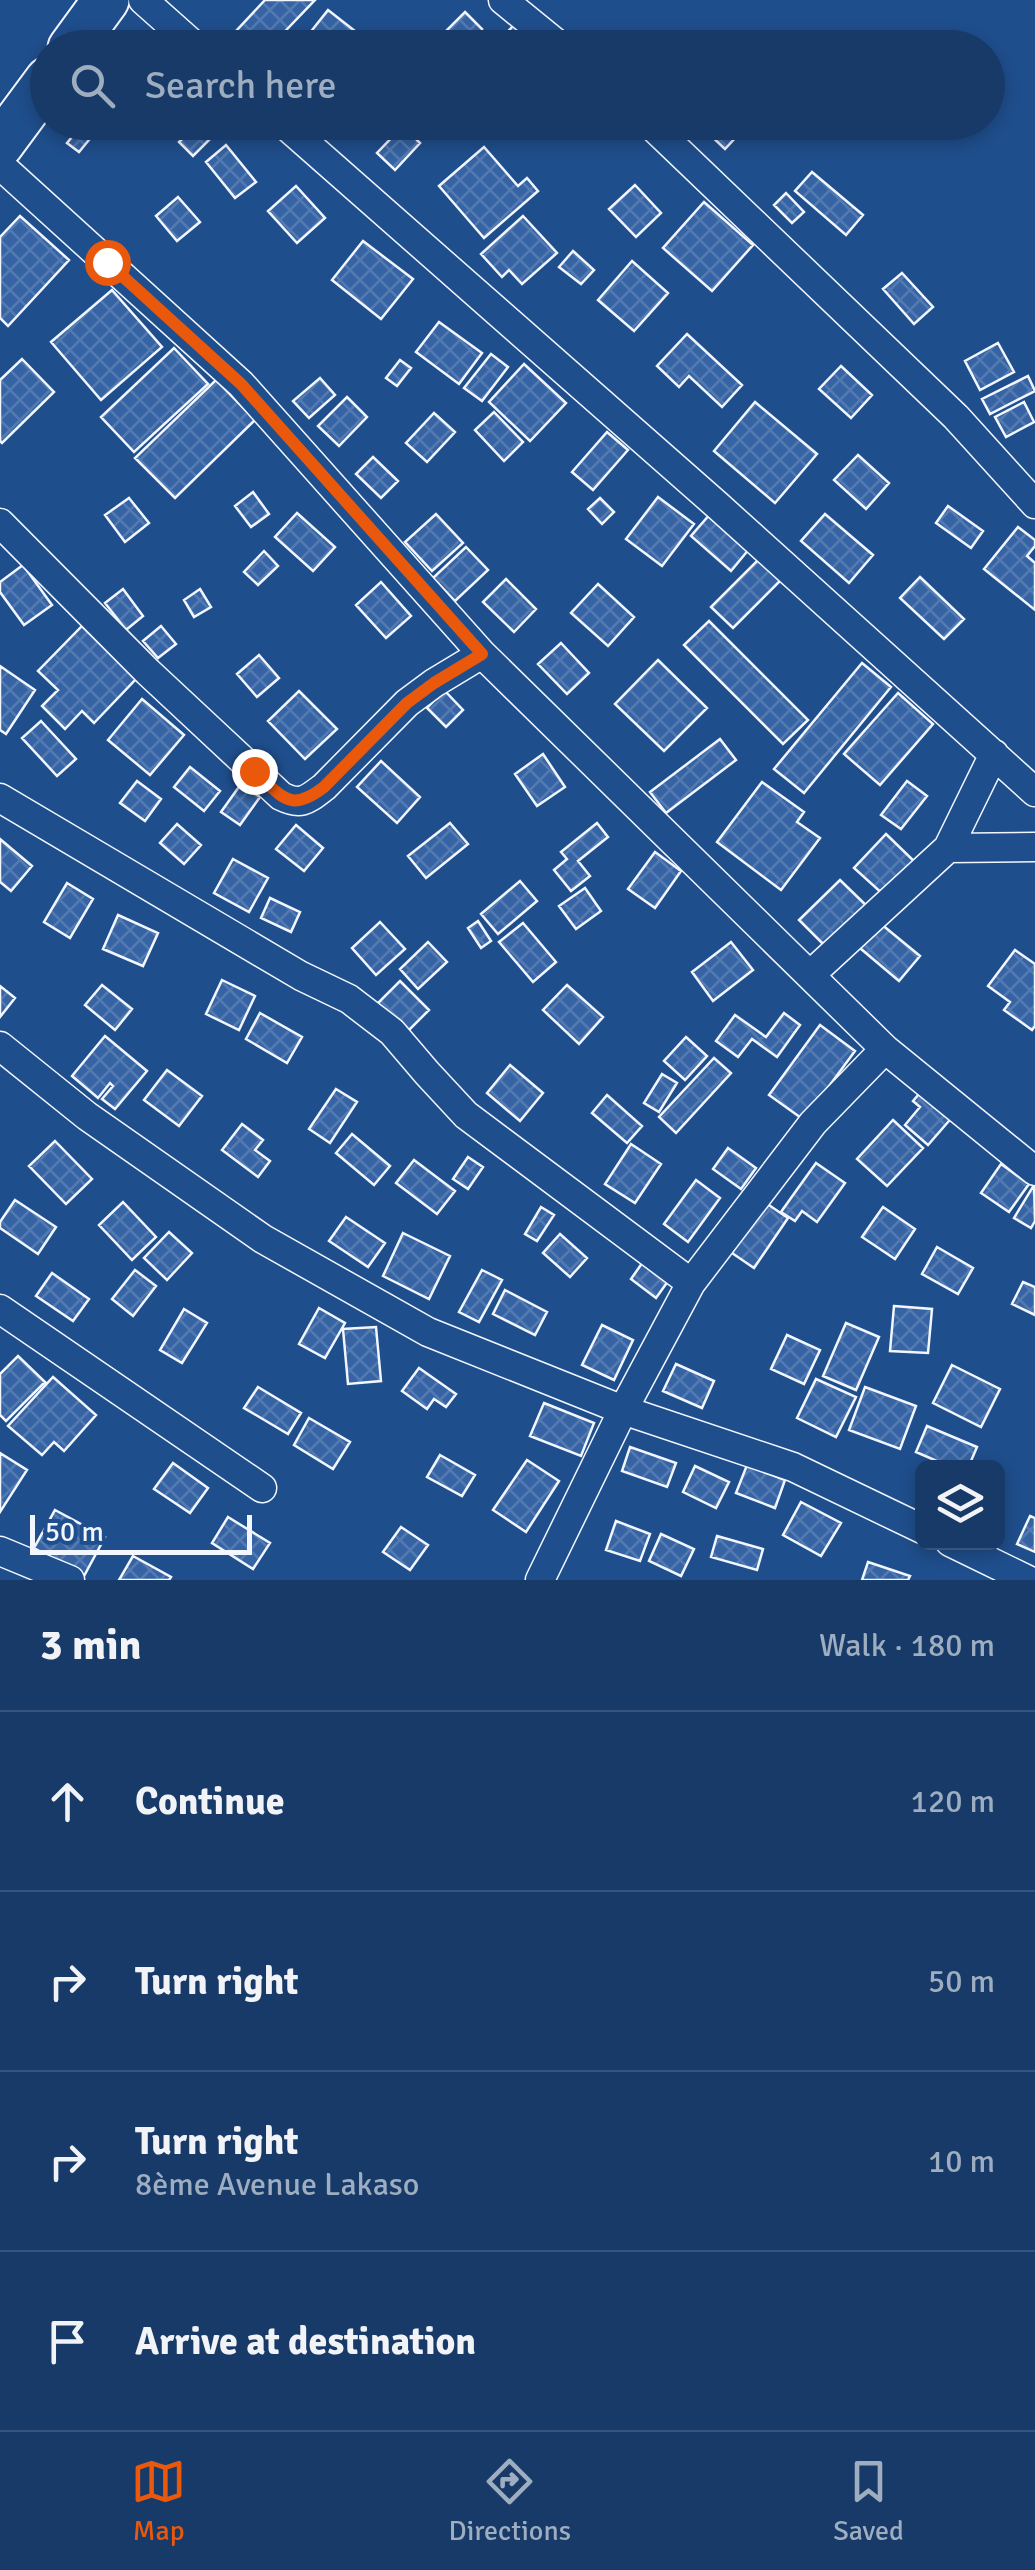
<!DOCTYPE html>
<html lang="en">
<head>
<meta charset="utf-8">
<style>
	:root { --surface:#173a69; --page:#244571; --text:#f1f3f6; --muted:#9eadc0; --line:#36547d; --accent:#ea580c }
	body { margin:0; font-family:Signika,sans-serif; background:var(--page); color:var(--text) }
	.controls { position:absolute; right:30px; bottom:30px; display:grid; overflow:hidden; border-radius:15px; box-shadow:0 5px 15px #0003 }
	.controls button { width:90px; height:90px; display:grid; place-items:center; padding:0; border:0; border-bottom:2px solid var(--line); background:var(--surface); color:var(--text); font:50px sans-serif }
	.scale { position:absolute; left:30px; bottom:25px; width:222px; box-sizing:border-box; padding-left:10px; border:5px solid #f2f6ff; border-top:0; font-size:28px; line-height:35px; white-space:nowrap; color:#f2f6ff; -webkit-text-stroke:8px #1f4e8c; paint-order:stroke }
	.stop { position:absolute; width:30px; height:30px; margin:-22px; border:8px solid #ea580c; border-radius:50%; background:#fff }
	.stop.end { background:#ea580c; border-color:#fff; box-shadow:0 2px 10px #0008 }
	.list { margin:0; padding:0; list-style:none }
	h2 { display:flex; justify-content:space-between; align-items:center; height:130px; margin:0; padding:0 40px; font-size:42px }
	h2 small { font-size:32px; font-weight:400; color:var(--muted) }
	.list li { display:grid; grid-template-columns:65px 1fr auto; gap:30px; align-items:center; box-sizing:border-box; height:180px; padding:0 40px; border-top:2px solid var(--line) }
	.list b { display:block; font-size:38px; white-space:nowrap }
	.list p { margin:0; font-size:32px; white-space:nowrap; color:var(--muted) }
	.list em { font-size:32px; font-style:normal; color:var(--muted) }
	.icon { flex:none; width:55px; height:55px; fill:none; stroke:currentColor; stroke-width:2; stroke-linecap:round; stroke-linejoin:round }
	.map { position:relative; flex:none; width:1035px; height:1580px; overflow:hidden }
	.search { position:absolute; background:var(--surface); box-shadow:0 5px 15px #0003; left:30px; right:30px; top:30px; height:110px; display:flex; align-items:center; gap:25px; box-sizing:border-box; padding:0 35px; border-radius:55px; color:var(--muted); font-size:38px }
	.sheet { height:850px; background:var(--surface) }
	nav { display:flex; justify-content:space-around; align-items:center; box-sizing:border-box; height:140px; border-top:2px solid var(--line); background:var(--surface); font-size:28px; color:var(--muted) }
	nav a { display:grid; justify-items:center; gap:5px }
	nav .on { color:var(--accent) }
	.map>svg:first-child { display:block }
	.building { fill:url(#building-cross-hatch); stroke:#f2f6ff; stroke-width:2.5 }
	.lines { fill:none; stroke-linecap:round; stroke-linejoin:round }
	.minor-casing { stroke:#f2f6ff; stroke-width:31 }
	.trunk-casing { stroke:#f2f6ff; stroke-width:49 }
	.minor { stroke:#1f4e8c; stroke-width:28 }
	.trunk { stroke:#1f4e8c; stroke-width:45 }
	.route { stroke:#ea580c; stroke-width:12 }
</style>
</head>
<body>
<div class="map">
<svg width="1035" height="1580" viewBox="0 0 1035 1580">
	<defs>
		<pattern id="building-cross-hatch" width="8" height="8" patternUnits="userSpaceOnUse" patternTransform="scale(2.5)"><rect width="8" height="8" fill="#3563a3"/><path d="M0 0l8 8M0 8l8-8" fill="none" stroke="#537ab1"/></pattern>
	</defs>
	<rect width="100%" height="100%" fill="#1f4e8c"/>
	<path class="building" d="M265 0H315L269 48H226L223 45Z
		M328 10 360 35 350 48H327L309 34Z
		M465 12 482 29 464 48H444L437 40Z
		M517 21 543 43 539 48H494Z
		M421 122H444L432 134Z
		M721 122H750L725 149 710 135Z
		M198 123 212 137 193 156 179 142Z
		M81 126 93 135 79 152 67 143Z
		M403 126 420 143 395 170 377 153Z
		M226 145 256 182 235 198 206 162Z
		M484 147 518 186 527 178 538 191 484 238 439 186Z
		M812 172 863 215 846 235 795 191Z
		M635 185 661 213 636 237 609 209Z
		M296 186 325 218 297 243 268 211Z
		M786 193 804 212 792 223 774 205Z
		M178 197 200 222 177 241 156 216Z
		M704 202 753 245 712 291 663 248Z
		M20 216 69 260 8 326 0 318V237Z
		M523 216 557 253 522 284 509 270 502 277 481 254Z
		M363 241 413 279 381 319 332 280Z
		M573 251 594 270 581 284 559 267Z
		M632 261 668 293 634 331 598 300Z
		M902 273 933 307 914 324 883 289Z
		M112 290 162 347 101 400 51 342Z
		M439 322 482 353 459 384 416 352Z
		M687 334 742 385 722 407 689 376 679 387 657 366Z
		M998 343 1014 372 980 390 965 361Z
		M174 348 208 384 134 452 101 417Z
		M491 354 508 367 482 401 464 388Z
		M22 359 54 392 2 443 0 441V380Z
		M400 360 411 368 397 386 386 378Z
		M524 364 566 403 530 441 489 402Z
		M841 366 872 395 851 418 819 389Z
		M1028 376 1035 391 990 414 982 399Z
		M320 378 335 395 309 418 293 401Z
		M216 380 255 420 175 498 135 458Z
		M347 397 367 417 339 446 318 426Z
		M755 402 817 454 775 503 714 451Z
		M1024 402 1034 422 1006 437 995 417Z
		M494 412 523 442 504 461 475 430Z
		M434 413 455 432 427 462 406 443Z
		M607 432 628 450 593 490 572 472Z
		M858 455 889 483 866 509 834 480Z
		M373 457 398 481 381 498 356 474Z
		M253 492 269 514 251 527 235 506Z
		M658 497 694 524 662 566 626 539Z
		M129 498 149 523 125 542 105 515Z
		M600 498 614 512 602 524 588 509Z
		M948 506 983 531 971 548 936 523Z
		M297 513 335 547 313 571 275 537Z
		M711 513 750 548 731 571 691 536Z
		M436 514 463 543 432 571 405 542Z
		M825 514 873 555 849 583 801 541Z
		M1018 527 1035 540V546L1027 556 1035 563V610L984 569Z
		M466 547 488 570 455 601 433 578Z
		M264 551 278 566 258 585 244 572Z
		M761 557 782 579 733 628 711 607Z
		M23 565 52 605 24 625 0 592V582Z
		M920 577 964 619 944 639 900 598Z
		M506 579 536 609 514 632 483 602Z
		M381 582 411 616 386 638 356 605Z
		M598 584 634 617 608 646 571 613Z
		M123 589 143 616 126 630 105 603Z
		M200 589 211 607 194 617 184 600Z
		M709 621 808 720 783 744 684 645Z
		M82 626 136 679 94 723 82 711 65 729 42 706 58 690 38 671Z
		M161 626 176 644 158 658 143 641Z
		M561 643 589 673 567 694 538 664Z
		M259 655 279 678 257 697 237 674Z
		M658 660 707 708 664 751 615 704Z
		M862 663 891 687 804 793 774 769Z
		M0 666 35 690 6 734 0 730Z
		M444 690 463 710 446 727 427 708Z
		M299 691 337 729 305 759 268 721Z
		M898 693 933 724 880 785 844 754Z
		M142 699 184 735 150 775 108 740Z
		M41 721 76 759 57 776 22 738Z
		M720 739 736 760 666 813 650 792Z
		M543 754 565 787 537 806 515 774Z
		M381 761 420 797 397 823 357 787Z
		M190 767 220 791 204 811 174 787Z
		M137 781 161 799 145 821 120 803Z
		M907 781 927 796 901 829 881 815Z
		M762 782 804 812 797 822 820 838 781 890 717 842Z
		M241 784 260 797 240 825 221 812Z
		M450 823 468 844 426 878 408 856Z
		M597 823 608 837 578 861 590 876 571 891 554 870 567 859 561 852Z
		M177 824 201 845 184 864 160 843Z
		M296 825 323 848 304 871 276 849Z
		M886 834 916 863 885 896 854 868Z
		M0 839 32 866 11 891 0 882Z
		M655 852 681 871 655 908 628 889Z
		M233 859 268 878 249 912 214 893Z
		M840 880 870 909 829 950 799 920Z
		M520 881 537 901 498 934 481 914Z
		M67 883 93 899 70 938 44 922Z
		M585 888 601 911 576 929 559 906Z
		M270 898 300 912 291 932 261 918Z
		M118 915 158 933 143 966 103 949Z
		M875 919 920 956 899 981 854 943Z
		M478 921 491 941 481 948 468 928Z
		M380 922 405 949 376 975 352 948Z
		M523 923 556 962 533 982 499 942Z
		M428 942 447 962 418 989 400 969Z
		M731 942 753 970 713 1001 692 972Z
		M1015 950 1035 964V1026L1032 1030 1004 1010 1010 1002 988 986Z
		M222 980 255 996 239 1030 206 1014Z
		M400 981 429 1010 406 1033 377 1004Z
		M102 985 132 1009 115 1030 85 1005Z
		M567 985 603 1017 579 1044 543 1010Z
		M0 986 15 998 0 1017Z
		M260 1013 302 1037 287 1063 246 1039Z
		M784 1013 800 1025 777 1057 752 1039 738 1057 716 1041 735 1015 766 1037Z
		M820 1025 855 1051 804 1120 769 1095Z
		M105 1036 147 1071 115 1109 102 1099 113 1086 110 1083 98 1098 72 1076Z
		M686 1037 707 1056 685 1080 664 1061Z
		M714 1058 731 1073 676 1133 659 1117Z
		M510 1065 543 1093 520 1121 487 1093Z
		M167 1070 202 1096 179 1126 144 1100Z
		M662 1074 677 1083 659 1112 644 1103Z
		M924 1088 955 1114 928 1145 905 1125 920 1107 913 1101Z
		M336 1089 357 1102 330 1143 309 1129Z
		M607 1095 642 1126 627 1143 592 1113Z
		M893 1120 923 1148 887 1186 857 1159Z
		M242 1124 263 1140 255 1150 270 1161 258 1177 222 1150Z
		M352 1134 390 1166 374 1185 336 1153Z
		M55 1141 92 1179 66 1204 29 1166Z
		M631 1144 661 1164 635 1203 605 1184Z
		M728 1148 756 1168 741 1189 713 1169Z
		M468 1157 483 1167 468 1189 453 1179Z
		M414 1160 455 1191 437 1214 396 1183Z
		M816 1163 845 1183 817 1222 802 1211 795 1221 781 1212Z
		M1001 1164 1029 1184 1009 1212 981 1193Z
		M696 1180 720 1198 688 1242 664 1224Z
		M1034 1185 1035 1221 1031 1228 1014 1218Z
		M15 1200 56 1227 38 1254 0 1228V1222Z
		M763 1201 788 1218 754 1268 729 1251Z
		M123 1202 156 1237 132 1260 99 1225Z
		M541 1207 554 1215 537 1241 525 1234Z
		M883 1207 915 1229 895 1259 862 1237Z
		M346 1217 385 1243 368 1267 329 1241Z
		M169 1232 192 1253 167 1280 144 1258Z
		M403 1233 450 1256 429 1299 383 1276Z
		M560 1234 587 1258 570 1277 543 1253Z
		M937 1247 973 1268 958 1294 922 1274Z
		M645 1259 671 1277 656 1298 631 1279Z
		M135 1270 156 1286 133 1316 112 1299Z
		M482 1270 502 1280 479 1322 459 1312Z
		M52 1273 89 1299 73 1321 36 1296Z
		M1023 1282 1035 1287V1315L1012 1304Z
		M505 1290 547 1312 535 1335 493 1314Z
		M894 1306 932 1309 928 1353 890 1351Z
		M319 1308 345 1323 325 1358 299 1344Z
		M184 1309 207 1323 182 1363 160 1350Z
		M846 1323 879 1337 856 1390 823 1376Z
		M602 1325 633 1340 614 1380 582 1365Z
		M376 1327 381 1381 348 1384 343 1329Z
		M787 1335 820 1350 804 1384 771 1369Z
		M18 1356 45 1382 6 1421 0 1415V1374Z
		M676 1364 714 1381 702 1408 663 1391Z
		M952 1365 1000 1389 981 1427 933 1403Z
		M419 1368 456 1394 446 1407 434 1399 427 1409 402 1391Z
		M53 1377 96 1415 64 1451 54 1442 42 1455 8 1426Z
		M816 1379 856 1397 836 1437 797 1418Z
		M258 1387 301 1413 288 1434 244 1408Z
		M865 1387 916 1406 900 1449 849 1430Z
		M544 1403 594 1423 581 1456 530 1436Z
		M309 1418 350 1442 333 1469 294 1445Z
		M927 1426 977 1447 968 1468H953L916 1452Z
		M630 1447 676 1463 667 1487 622 1471Z
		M0 1453 27 1470 0 1512Z
		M440 1455 475 1475 462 1496 427 1477Z
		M527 1460 559 1481 526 1532 493 1510Z
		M173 1463 208 1488 190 1513 154 1489Z
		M747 1465 785 1480 775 1508 736 1493Z
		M695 1466 729 1482 716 1508 683 1492Z
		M801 1502 841 1523 821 1556 783 1535Z
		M55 1510 105 1537 84 1576 34 1548Z
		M1030 1516 1035 1518V1552L1017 1544Z
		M228 1517 270 1543 253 1569 212 1543Z
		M616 1521 650 1534 640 1561 606 1550Z
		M401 1527 428 1545 410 1570 383 1552Z
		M661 1534 694 1549 681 1576 649 1561Z
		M717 1536 763 1549 757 1570 711 1557Z
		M133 1556 171 1577 169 1580H119Z
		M868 1562 910 1576 908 1580H862Z"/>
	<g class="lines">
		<defs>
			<path id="minor" d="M143 0 197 48
				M503 0 562 48
				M282 122 717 505 1035 792
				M648 122 956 417 1035 504
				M0 165 241 384 482 654 885 1049 1035 1171
				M0 523 148 672 281 796C301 806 307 800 324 787L407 703 434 683 482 654
				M0 798 301 976 349 999 392 1032 427 1073 466 1115 691 1283
				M948 848 1035 847
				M810 975 948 848 994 754
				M0 1046 87 1116 263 1239 428 1332 623 1410 793 1467 922 1529
				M0 1309 262 1488
				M950 1542 1028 1580
				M0 1551 70 1580
				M540 1580 623 1410 691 1283 813 1123 885 1049"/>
			<path id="trunk" d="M71 48 106 0
				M0 145 48 80"/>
		</defs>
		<use href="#minor" class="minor-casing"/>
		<use href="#trunk" class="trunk-casing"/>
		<use href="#minor" class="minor"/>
		<use href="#trunk" class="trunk"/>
	</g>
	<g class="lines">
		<path class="route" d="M107 262 241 384 482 654 434 683 407 703 324 787C289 814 282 796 254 771"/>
	</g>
</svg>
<div class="controls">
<button><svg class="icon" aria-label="layers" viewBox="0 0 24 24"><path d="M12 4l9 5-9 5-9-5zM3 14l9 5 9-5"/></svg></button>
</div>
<div class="scale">50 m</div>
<div class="stop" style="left:107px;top:262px"></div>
<div class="stop end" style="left:254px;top:771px"></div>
<div class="search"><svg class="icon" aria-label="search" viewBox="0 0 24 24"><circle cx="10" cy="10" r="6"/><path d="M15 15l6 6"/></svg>Search here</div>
</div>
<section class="sheet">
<h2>3 min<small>Walk · 180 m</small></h2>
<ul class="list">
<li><svg class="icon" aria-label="ahead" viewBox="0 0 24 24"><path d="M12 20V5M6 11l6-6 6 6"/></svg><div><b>Continue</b></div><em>120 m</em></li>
<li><svg class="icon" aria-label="right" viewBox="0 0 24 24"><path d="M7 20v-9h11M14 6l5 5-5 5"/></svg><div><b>Turn right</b></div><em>50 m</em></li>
<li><svg class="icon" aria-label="right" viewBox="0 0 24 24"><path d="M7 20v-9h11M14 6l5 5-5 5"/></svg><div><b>Turn right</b><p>8ème Avenue Lakaso</p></div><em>10 m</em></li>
<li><svg class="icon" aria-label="arrive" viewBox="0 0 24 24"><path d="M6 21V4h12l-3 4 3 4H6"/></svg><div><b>Arrive at destination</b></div></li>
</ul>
</section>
<nav>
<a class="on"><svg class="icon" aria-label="map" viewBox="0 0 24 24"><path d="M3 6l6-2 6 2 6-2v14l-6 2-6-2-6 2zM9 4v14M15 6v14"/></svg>Map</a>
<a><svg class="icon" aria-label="directions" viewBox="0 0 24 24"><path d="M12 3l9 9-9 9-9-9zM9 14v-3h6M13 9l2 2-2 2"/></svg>Directions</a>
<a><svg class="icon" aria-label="saved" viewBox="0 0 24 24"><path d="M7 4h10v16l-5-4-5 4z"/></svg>Saved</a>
</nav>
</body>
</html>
